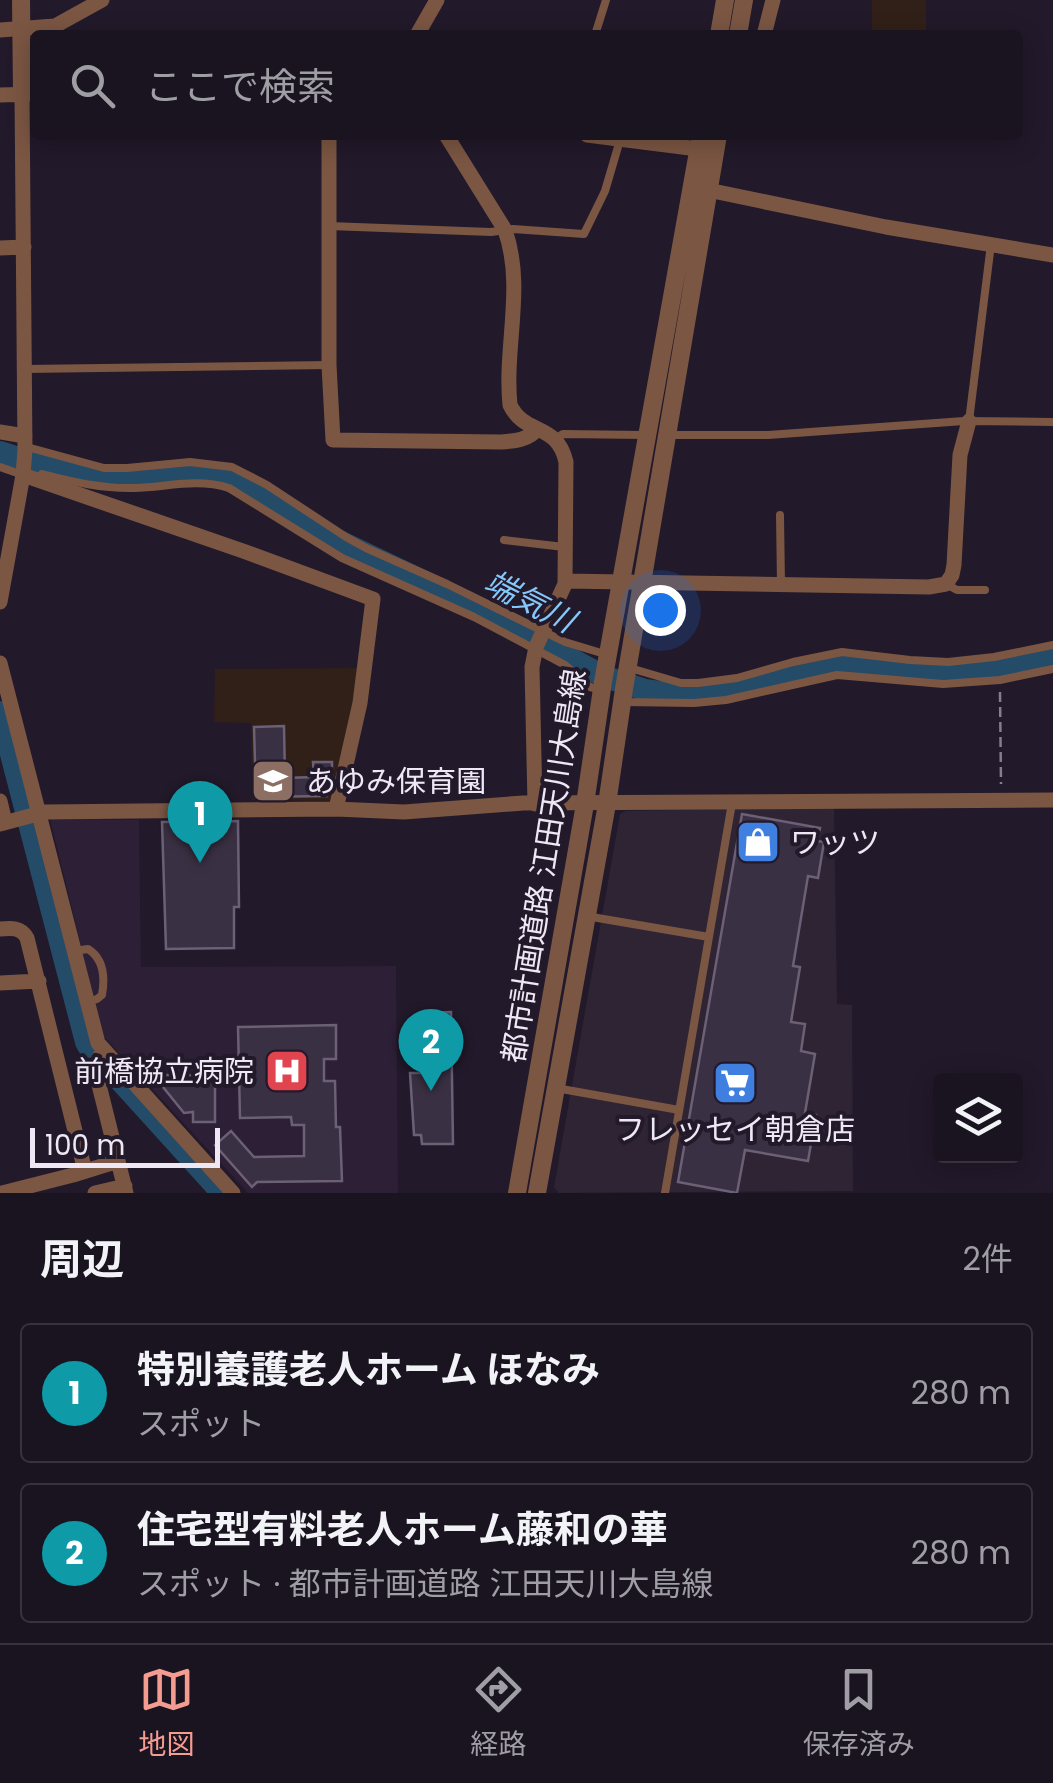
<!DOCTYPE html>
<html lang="ja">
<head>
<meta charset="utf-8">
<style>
	:root { --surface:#1a1320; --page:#231c29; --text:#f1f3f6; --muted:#9f9ea5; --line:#38323e; --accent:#f59c90 }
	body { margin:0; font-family:Poppins,"Noto Sans JP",sans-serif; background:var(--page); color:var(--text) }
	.controls { position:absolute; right:30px; bottom:30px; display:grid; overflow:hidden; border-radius:10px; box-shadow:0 5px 25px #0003 }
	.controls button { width:90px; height:90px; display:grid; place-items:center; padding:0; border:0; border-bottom:2px solid var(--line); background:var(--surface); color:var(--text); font:50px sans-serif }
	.scale { position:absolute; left:30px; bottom:25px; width:190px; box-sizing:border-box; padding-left:10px; border:5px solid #eee8f4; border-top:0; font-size:28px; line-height:35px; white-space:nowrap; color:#eee8f4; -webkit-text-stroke:8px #22192a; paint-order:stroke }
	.you { position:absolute; left:660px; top:610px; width:35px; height:35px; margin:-25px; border:8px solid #fff; border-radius:50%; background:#1a73e8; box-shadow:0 0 0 15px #1a73e833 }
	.badge { display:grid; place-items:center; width:65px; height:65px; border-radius:50%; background:var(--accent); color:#fff; font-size:32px; font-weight:700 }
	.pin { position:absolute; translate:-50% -82px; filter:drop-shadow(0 2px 5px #0008) }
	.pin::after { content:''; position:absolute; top:52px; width:35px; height:30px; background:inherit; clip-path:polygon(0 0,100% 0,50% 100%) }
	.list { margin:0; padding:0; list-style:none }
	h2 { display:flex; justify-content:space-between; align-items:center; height:130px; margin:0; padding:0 40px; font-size:42px }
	h2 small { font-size:32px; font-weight:400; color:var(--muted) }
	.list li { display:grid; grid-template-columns:65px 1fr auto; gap:30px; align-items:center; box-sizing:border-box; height:140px; margin:0 20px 20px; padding:0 20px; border:2px solid var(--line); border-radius:10px }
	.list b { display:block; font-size:38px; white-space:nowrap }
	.list p { margin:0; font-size:32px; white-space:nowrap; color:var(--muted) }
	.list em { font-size:32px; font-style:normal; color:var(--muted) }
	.icon { flex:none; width:55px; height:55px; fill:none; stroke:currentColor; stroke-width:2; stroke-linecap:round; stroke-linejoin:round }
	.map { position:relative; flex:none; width:1053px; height:1193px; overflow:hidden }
	.search { position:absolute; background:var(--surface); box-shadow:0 5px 25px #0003; left:30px; right:30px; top:30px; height:110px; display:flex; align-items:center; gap:25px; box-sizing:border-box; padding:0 35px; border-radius:10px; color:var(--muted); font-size:38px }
	.sheet { height:450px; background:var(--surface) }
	nav { display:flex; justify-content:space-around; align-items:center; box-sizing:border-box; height:140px; border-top:2px solid var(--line); background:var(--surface); font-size:28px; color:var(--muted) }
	nav a { display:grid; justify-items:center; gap:5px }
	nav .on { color:var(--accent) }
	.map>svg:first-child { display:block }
	.commercial { fill:#2e2433 }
	.built { fill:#2c1f36 }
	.education { fill:#312018 }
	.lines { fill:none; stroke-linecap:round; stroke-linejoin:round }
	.river { stroke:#244c68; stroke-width:22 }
	.building { fill:#3a3043; stroke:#6b6075; stroke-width:2.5 }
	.path { stroke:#857e8c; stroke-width:2.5; stroke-dasharray:10 5; stroke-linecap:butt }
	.service { stroke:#7b5643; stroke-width:8 }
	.minor { stroke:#7b5643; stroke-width:15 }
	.tertiary { stroke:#7b5643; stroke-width:18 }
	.labels { text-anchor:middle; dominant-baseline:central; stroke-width:8; stroke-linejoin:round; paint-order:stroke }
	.poi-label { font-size:30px; fill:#eee8f4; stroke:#22192a; text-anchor:start }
	.street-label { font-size:30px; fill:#eee8f4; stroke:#22192a }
	.water-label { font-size:32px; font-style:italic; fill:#85c7f8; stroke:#22192a }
</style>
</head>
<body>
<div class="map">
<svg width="1053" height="1193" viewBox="0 0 1053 1193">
	<rect width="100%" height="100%" fill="#22192a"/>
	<path class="commercial" d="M834 807 837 1004 852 1005 853 1191 559 1193 554 1187 620 814 626 811Z"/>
	<path class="built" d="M50 819 139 820 141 967 396 966 398 1193H248L103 1036Z"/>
	<path class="education" d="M872 0H926V35H872Z
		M362 668 333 801 252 800 251 723 214 722 215 669Z"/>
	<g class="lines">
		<path class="river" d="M0 452 34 463 105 478 192 472 213 474 256 492 335 539 469 603 603 676 645 690 675 694 721 692 834 664 924 672 960 673 1002 667 1053 656
			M0 712 86 1042 90 1049
			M116 1076 222 1193"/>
	</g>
	<path class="building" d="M284 726 285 778 314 777 313 762H332V775L327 796 256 797 254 727Z
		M742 814 820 828 817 841 824 842 818 878 808 876 793 966 800 967 791 1022 805 1024 801 1051 815 1054 805 1113 816 1115 808 1161 745 1150 737 1193 678 1182Z
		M238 821 239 907H234V948L166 949 162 822Z
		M451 1012 453 1144H422L421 1135H414L410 1073H424L423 1013Z
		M336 1025V1059H324V1081H335L336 1127H340L342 1181 257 1182 252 1187 215 1145 231 1131 254 1157 304 1156V1125H292L291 1117 240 1118 238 1027Z
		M163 1075H215V1122H193V1112L184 1113 163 1087Z"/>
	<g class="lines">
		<path class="path" d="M1000 692 1001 784"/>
		<path class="service" d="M595 35 606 0
			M329 226 491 232 513 229 584 234 605 191 620 140
			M25 369 329 365
			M969 421 991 244
			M668 435H768L964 421 1053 422
			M555 439 563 434 644 435
			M27 447 104 468H127L190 462 232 467 267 485 346 537 366 548 447 584 565 642 608 655
			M0 467 23 475
			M42 474C73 482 103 489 135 488 167 487 197 478 229 488L342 558 474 617 565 665 590 687 602 690
			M780 515 781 585
			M504 540 564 547
			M946 584 957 590H985
			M630 668 681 683H698L737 678 793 662 842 652 910 660 948 662 994 657 1053 645
			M622 702 694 703 726 700 837 675 943 684 1000 680 1053 669
			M586 916 709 937
			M74 951 88 949C104 959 105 978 102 995L97 999 87 1002
			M556 1088 679 1110
			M665 1193 732 803"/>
		<path class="minor" d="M0 30 55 26 102 0
			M417 35 437 0
			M764 35 773 0
			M0 95 35 94
			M329 135V365L333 440 501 442C514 441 529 440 537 429
			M446 135 505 230C525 287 504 346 510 405 525 436 557 422 566 462L565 584 536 647 532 667 535 804
			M587 135 698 149
			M708 190 886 227 1053 255
			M0 248 24 247
			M0 432 25 436
			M23 475 243 551 373 599 360 703 336 809
			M565 581 929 587 946 584 952 575 954 565 960 455 969 421
			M0 602 23 475 25 450 22 94
			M0 663 98 1043 233 1193
			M0 801 5 822
			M0 824 45 812 336 809 404 812 523 803 1053 800
			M0 929C11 928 21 927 27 938L85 1171
			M0 983 39 981
			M103 1051 98 1060 97 1077 126 1193
			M2 1193 73 1175 118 1161
			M95 1193 125 1186"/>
		<path class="tertiary" d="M21 0 22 94
			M719 35 725 0
			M738 35 744 0
			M517 1193 585 804 603 682 701 135
			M537 1193 607 804 624 689 718 135"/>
	</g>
	<defs>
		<symbol id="school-square" viewBox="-11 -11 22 22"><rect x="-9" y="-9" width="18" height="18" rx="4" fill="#8d6e63" stroke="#22192a"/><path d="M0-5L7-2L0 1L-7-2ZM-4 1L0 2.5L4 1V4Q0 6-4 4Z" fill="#fff"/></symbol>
		<symbol id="shop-square" viewBox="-11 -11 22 22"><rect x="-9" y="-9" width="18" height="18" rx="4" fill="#3f7fe0" stroke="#22192a"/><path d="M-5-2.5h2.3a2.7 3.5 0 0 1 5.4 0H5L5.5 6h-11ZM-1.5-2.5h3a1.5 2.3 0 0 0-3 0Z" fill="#fff"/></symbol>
		<symbol id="hospital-square" viewBox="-11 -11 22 22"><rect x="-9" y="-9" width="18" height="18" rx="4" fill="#e0444e" stroke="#22192a"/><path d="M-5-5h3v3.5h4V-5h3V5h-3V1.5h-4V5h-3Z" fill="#fff"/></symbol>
		<symbol id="supermarket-square" viewBox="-11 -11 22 22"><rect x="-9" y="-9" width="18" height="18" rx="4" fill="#3f7fe0" stroke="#22192a"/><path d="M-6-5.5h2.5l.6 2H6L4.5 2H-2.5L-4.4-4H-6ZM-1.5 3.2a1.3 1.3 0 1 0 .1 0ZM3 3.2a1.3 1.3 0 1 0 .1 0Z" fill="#fff"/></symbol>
	</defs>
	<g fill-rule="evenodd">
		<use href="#school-square" x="248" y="756" width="50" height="50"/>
		<use href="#shop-square" x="733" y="817" width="50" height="50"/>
		<use href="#hospital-square" x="262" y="1046" width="50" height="50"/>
		<use href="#supermarket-square" x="710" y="1058" width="50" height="50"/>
	</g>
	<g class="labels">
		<g class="poi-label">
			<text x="306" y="781">あゆみ保育園</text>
			<text x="790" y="842">ワッツ</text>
			<text x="254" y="1071" text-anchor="end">前橋協立病院</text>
			<text x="735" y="1129" text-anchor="middle">フレッセイ朝倉店</text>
		</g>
		<g class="street-label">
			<text transform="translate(544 866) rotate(-81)">都市計画道路 江田天川大島線</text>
		</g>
		<g class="water-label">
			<text transform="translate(530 601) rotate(27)">端気川</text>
		</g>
	</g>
</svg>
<div class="controls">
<button><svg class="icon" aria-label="layers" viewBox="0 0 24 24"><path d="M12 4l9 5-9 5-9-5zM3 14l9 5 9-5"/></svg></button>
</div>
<div class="scale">100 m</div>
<div class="you"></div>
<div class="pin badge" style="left:200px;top:863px;background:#0f9aa8">1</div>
<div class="pin badge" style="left:431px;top:1091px;background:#0f9aa8">2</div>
<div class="search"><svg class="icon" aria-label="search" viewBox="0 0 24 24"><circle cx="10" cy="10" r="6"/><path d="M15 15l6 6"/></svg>ここで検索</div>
</div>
<section class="sheet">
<h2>周辺<small>2件</small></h2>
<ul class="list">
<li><span class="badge" style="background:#0f9aa8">1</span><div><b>特別養護老人ホーム ほなみ</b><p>スポット</p></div><em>280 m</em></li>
<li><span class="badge" style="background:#0f9aa8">2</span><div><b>住宅型有料老人ホーム藤和の華</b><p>スポット · 都市計画道路 江田天川大島線</p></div><em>280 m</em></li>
</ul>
</section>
<nav>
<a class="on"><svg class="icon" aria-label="map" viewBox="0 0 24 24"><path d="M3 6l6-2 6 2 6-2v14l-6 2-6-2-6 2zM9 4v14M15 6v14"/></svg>地図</a>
<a><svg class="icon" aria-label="directions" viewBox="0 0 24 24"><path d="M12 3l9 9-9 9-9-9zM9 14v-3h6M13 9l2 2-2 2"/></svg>経路</a>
<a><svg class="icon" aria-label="saved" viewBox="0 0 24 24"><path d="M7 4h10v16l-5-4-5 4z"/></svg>保存済み</a>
</nav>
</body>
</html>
